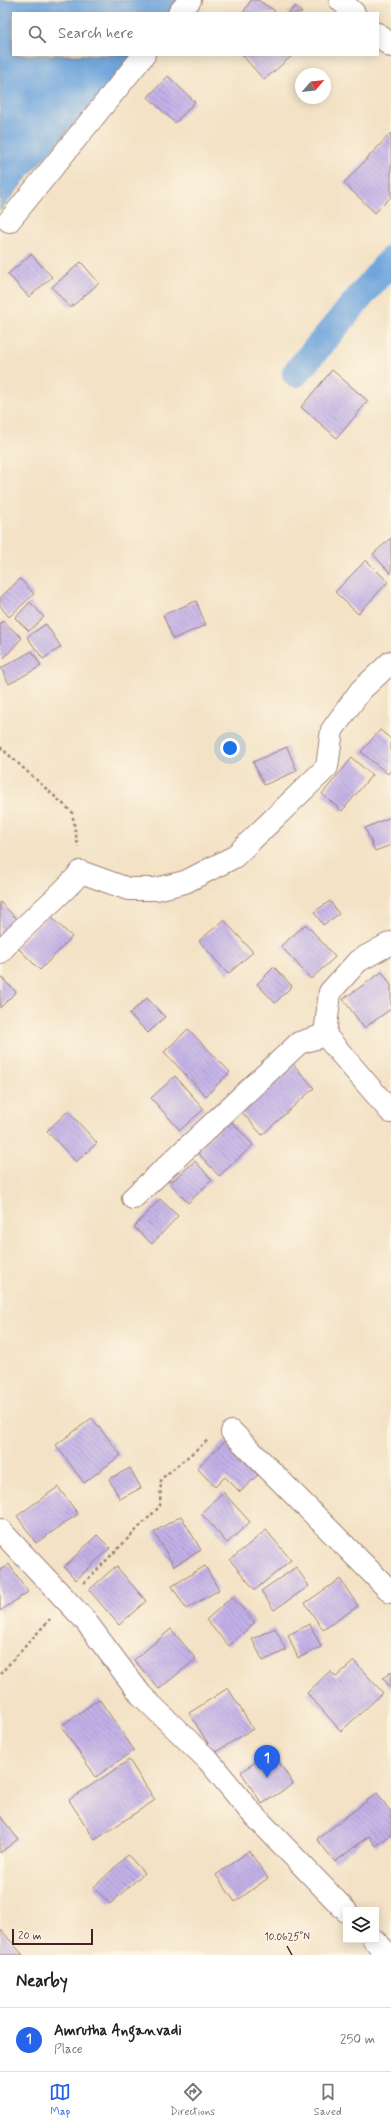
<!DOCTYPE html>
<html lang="en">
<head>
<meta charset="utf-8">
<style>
	:root { --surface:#fff; --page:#f6f6f6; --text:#222; --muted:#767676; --line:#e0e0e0; --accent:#2563eb }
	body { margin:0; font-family:Mynerve,sans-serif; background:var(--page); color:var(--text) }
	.controls { position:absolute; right:12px; bottom:12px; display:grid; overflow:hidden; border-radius:0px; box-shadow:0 2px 10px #0003 }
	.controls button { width:36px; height:36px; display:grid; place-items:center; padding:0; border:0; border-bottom:1px solid var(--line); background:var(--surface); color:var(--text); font:20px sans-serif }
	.compass { position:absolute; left:295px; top:68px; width:36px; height:36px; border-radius:50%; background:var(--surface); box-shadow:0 2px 10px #0003; rotate:62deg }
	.scale { position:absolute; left:12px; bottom:10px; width:81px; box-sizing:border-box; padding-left:4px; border:2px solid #4a1f2b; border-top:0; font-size:11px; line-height:14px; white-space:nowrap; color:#4a1f2b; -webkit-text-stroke:3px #fcf5e5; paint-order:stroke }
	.you { position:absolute; left:230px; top:748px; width:14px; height:14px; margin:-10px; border:3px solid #fff; border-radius:50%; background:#1a73e8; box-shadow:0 0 0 6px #1a73e833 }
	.badge { display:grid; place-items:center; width:26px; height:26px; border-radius:50%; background:var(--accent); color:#fff; font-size:13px; font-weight:700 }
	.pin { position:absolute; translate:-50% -33px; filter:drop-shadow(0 1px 2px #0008) }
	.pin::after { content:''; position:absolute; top:21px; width:14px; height:12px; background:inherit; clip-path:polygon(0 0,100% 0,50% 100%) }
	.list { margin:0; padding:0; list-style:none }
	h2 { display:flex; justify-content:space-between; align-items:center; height:52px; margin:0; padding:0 16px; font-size:17px }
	h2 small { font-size:13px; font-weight:400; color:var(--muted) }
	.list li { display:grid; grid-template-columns:26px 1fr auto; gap:12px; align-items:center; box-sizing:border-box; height:64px; padding:0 16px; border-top:1px solid var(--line) }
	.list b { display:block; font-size:15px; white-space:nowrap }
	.list p { margin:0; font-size:13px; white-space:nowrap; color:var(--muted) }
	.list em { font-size:13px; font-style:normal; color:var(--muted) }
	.icon { flex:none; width:22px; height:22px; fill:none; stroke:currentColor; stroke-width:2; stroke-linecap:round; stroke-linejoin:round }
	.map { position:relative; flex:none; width:391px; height:1955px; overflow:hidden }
	.search { position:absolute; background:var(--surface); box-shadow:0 2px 10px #0003; left:12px; right:12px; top:12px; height:44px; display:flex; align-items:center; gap:10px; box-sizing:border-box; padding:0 14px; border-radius:0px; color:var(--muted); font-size:15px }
	.sheet { height:116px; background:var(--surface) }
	nav { display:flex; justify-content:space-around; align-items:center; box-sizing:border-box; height:56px; border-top:1px solid var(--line); background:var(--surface); font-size:11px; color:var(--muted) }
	nav a { display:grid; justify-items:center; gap:2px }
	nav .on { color:var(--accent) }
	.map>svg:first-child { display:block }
	.water { fill:#6fa6dd; stroke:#5c6284 }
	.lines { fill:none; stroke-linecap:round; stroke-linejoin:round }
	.canal { stroke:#6fa6dd; stroke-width:28 }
	.building { fill:url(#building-back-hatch) }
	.minor-casing { stroke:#9e8078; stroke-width:24 }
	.tertiary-casing { stroke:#9e8078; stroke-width:24 }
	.path { stroke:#9e8078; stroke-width:2.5; stroke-dasharray:3 3; stroke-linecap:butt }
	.minor { stroke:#fff; stroke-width:22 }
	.tertiary { stroke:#fff; stroke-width:22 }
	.ticks { fill:none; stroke:#4a1f2b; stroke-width:1.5 }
	.ticks-label { font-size:10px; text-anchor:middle; fill:#4a1f2b; stroke:#fcf5e5; stroke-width:3; stroke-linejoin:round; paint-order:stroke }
</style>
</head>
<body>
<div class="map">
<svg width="391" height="1955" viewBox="0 0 391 1955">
	<defs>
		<pattern id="building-back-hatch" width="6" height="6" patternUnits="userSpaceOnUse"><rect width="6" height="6" fill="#c2b1e8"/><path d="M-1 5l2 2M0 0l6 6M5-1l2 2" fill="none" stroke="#a08fbc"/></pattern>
	</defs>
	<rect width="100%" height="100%" fill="#fcf5e5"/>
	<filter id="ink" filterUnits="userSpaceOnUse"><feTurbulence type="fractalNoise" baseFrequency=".025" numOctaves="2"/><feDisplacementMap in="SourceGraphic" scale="8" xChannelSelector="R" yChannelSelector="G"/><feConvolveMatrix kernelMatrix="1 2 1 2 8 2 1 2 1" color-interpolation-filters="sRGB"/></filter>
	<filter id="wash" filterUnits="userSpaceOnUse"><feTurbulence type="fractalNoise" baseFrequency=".012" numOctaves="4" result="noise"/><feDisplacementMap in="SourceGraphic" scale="16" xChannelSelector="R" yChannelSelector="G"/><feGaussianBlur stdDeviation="0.9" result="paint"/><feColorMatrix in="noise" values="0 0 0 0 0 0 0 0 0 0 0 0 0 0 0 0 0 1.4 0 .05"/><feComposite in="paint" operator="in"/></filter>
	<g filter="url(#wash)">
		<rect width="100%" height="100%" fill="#f3e2c5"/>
		<path class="water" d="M0 0H180L169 13H13V55H134L28 176 0 211Z"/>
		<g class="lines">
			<path class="canal" d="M296 373 391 260"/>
		</g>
		<g id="blocks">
			<path class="building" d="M251 0H258L275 11 273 13H243Z
				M296 6 302 13H288Z
				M242 55H293L264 80Z
				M168 76 195 102 175 123 148 97Z
				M391 133V197L375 213 344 183Z
				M31 254 52 277 29 297 8 274Z
				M81 262 99 283 70 308 52 287Z
				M332 370 368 401 337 438 301 407Z
				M391 538V574L373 554Z
				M366 560 388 582 358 614 335 592Z
				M20 579 34 594 9 617 0 606V598Z
				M196 601 206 625 173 639 163 615Z
				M30 602 44 617 29 631 15 618Z
				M3 621 22 638 3 659 0 656V624Z
				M46 624 61 647 43 659 27 637Z
				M32 651 41 666 9 684 1 668Z
				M380 730 391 739V770L388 774 361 752Z
				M287 747 297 771 264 785 253 762Z
				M352 758 372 775 342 811 322 794Z
				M391 817V845L375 851 365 828Z
				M330 901 339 914 323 925 314 912Z
				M0 902 17 919 0 936Z
				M49 915 72 937 40 970 17 947Z
				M224 920 253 952 228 974 199 941Z
				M306 924 335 957 311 979 281 946Z
				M274 967 292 986 275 1003 257 984Z
				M382 972 391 985V1009L364 1028 343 999Z
				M0 976 16 992 0 1008Z
				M147 998 165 1017 148 1033 129 1014Z
				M188 1029 230 1072 206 1096 164 1052Z
				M293 1064 314 1088 262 1135 241 1111Z
				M175 1076 204 1109 180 1130 151 1098Z
				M68 1111 97 1143 76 1162 47 1131Z
				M229 1119 253 1145 219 1176 196 1151Z
				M195 1161 212 1180 188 1203 170 1183Z
				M160 1199 178 1216 152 1244 134 1227Z
				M92 1418 121 1455 84 1483 56 1445Z
				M225 1441 258 1475 240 1492 225 1477 215 1487 197 1468Z
				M130 1468 141 1488 120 1499 109 1479Z
				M58 1487 78 1514 36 1543 17 1516Z
				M223 1492 250 1522 227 1543 201 1513Z
				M181 1516 201 1550 174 1566 154 1532Z
				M266 1530 291 1560 255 1590 230 1560Z
				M97 1535 110 1548 76 1580 64 1567Z
				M9 1564 28 1592 0 1611V1570Z
				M116 1566 146 1601 119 1625 89 1590Z
				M205 1566 219 1590 186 1609 172 1586Z
				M296 1567 309 1586 274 1610 261 1591Z
				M340 1579 358 1606 323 1630 305 1603Z
				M232 1597 255 1622 229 1646 206 1620Z
				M310 1624 321 1647 298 1658 288 1635Z
				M275 1628 286 1650 263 1661 252 1639Z
				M171 1629 196 1659 159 1689 134 1660Z
				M354 1661 383 1693 341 1731 307 1693 330 1671 336 1677Z
				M391 1672V1689L383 1678Z
				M228 1688 253 1729 214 1753 189 1713Z
				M99 1699 134 1750 96 1777 61 1726Z
				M272 1751 293 1784 262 1804 241 1772Z
				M129 1760 155 1800 95 1840 69 1800Z
				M377 1793 391 1812V1835L376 1846 369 1836 335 1862 317 1839Z
				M0 1816 18 1839 0 1853Z
				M249 1851 268 1878 235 1902 216 1875Z
				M128 1855 144 1873 110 1904 94 1887Z
				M1 1930 23 1955H0Z"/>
		</g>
	</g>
	<g filter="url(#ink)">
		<use href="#blocks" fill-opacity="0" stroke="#9e8078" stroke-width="1"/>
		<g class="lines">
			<defs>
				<path id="minor" d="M179 13 190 0
					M9 221 144 55
					M391 943 358 961 330 992 325 1035 391 1112
					M0 952C25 923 56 901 81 872L128 889H156L185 882 234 857 327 767 332 730 361 690 391 662
					M133 1198 299 1043 325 1035
					M232 1432 391 1592
					M0 1530 84 1619 141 1695 208 1760 250 1811 346 1911
					M374 1940 389 1955"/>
				<path id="tertiary" d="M340 0 354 13
					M378 34 391 46"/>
			</defs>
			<use href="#minor" class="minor-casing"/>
			<use href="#tertiary" class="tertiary-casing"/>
			<path class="path" d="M0 747 72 812 78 847
				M84 1583 160 1506 161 1479 208 1440
				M0 1674 50 1619"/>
			<use href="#minor" class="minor"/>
			<use href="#tertiary" class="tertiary"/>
		</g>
	</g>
	<path class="ticks" d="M287 1946 292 1955"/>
	<g class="ticks-label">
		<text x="287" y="1940">10.0625°N</text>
	</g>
</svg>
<div class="controls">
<button><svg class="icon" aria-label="layers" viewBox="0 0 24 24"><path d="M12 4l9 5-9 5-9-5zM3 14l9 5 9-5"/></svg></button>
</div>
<svg class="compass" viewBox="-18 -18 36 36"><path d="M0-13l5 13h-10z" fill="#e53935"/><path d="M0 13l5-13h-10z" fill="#767676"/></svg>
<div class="scale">20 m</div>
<div class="you"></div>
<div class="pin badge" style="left:267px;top:1778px">1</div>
<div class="search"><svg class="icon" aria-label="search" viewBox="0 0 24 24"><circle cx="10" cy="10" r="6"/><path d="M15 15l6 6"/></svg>Search here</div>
</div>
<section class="sheet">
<h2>Nearby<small></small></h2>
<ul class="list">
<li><span class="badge">1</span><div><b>Amrutha Anganvadi</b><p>Place</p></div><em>250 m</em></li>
</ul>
</section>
<nav>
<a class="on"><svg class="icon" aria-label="map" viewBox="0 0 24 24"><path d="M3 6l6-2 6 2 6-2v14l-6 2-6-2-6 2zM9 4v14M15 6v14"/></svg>Map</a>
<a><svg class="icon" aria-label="directions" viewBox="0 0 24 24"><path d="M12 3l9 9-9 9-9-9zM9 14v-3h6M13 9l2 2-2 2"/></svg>Directions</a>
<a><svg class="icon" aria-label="saved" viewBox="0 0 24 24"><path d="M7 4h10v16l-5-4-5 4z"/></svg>Saved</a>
</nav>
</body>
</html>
